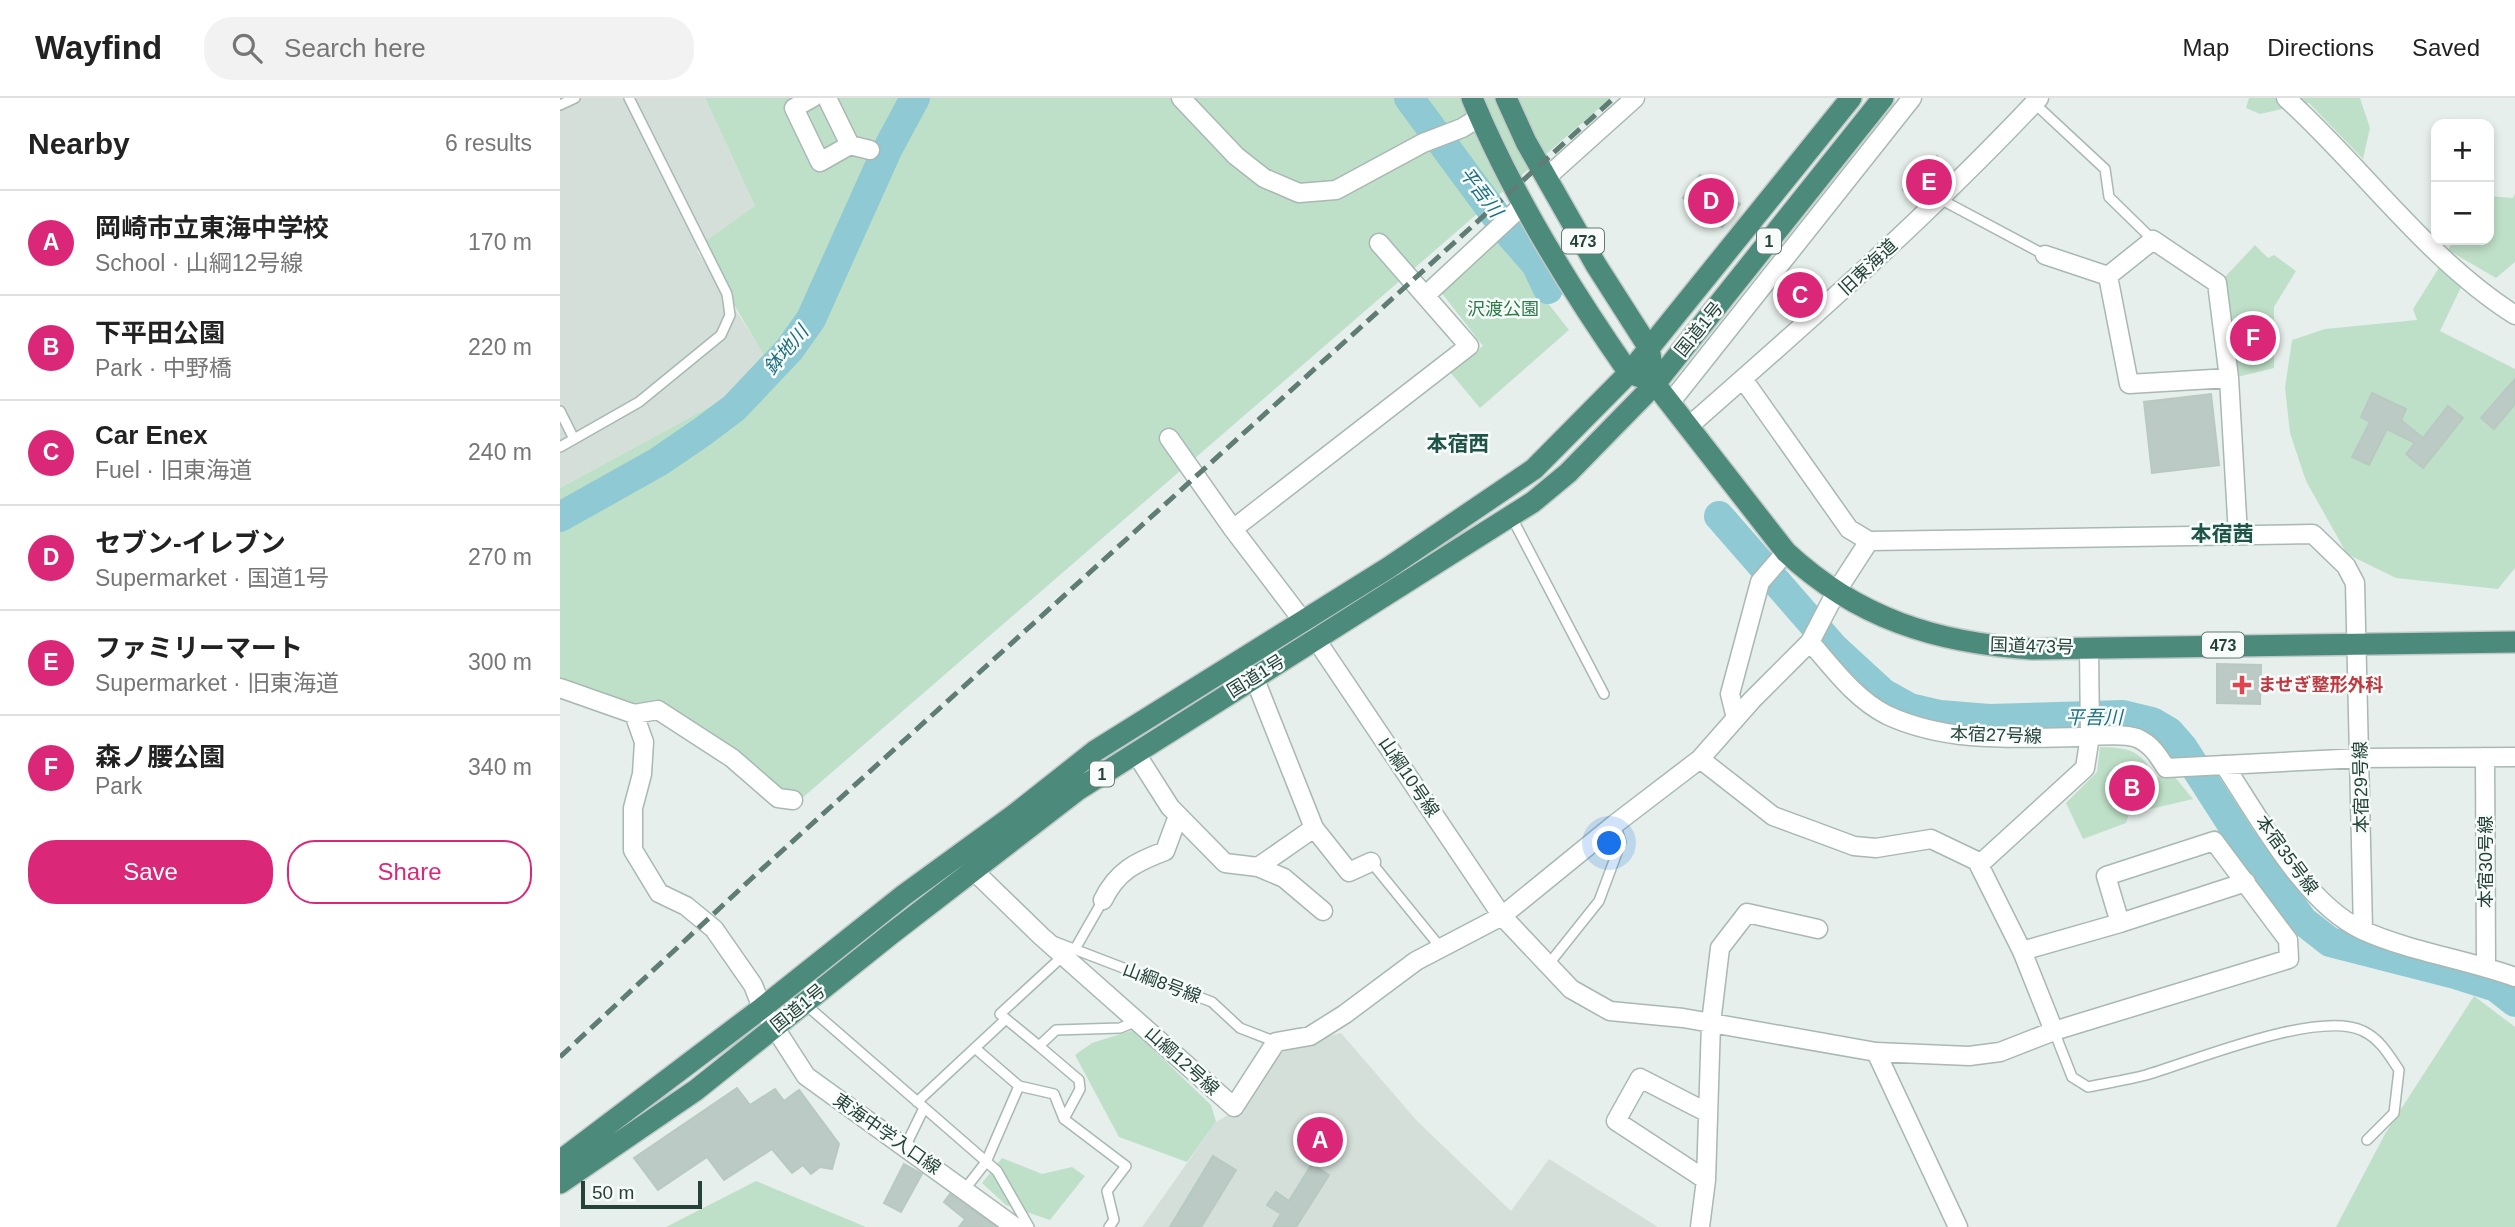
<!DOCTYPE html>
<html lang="en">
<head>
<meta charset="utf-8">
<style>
	:root { --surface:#fff; --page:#f2f2f2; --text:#222; --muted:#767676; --line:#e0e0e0; --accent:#db2777 }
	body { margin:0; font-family:Helvetica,"Noto Sans JP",sans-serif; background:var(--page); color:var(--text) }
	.controls { position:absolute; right:21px; top:21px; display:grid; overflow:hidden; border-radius:14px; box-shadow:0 4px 10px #0003 }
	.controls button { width:63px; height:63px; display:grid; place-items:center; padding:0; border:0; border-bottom:2px solid var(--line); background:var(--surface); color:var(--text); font:35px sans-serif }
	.scale { position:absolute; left:21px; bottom:18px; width:121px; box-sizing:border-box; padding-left:7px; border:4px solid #24423a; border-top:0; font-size:19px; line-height:24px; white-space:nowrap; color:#24423a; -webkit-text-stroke:5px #f7fbf9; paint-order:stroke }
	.you { position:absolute; left:1050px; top:746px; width:24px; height:24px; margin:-18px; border:5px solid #fff; border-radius:50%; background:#1a73e8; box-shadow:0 0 0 10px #1a73e833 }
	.badge { display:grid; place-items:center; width:46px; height:46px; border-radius:50%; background:var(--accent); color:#fff; font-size:23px; font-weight:700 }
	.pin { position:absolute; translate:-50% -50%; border:4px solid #fff; box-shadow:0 2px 7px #0006 }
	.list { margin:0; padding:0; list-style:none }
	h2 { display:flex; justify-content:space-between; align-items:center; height:91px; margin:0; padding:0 28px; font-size:30px }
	h2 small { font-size:23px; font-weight:400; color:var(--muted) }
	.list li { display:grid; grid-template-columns:46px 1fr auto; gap:21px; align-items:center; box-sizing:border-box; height:105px; padding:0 28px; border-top:2px solid var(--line) }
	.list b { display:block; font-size:26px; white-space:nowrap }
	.list p { margin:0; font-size:23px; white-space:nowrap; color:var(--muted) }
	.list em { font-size:23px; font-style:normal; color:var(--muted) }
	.actions { display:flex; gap:14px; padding:21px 28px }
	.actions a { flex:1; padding:16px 0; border:2px solid var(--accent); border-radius:28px; text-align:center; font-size:24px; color:var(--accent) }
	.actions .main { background:var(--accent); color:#fff }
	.icon { flex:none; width:38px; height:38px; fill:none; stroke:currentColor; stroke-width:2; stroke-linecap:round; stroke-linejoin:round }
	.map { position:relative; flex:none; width:1955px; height:1129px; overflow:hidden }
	header { display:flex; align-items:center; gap:42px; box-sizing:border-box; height:98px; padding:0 35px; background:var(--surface); border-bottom:2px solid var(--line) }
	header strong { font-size:33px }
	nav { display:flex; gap:38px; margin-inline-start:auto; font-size:24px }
	.search { width:490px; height:63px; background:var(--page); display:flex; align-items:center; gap:18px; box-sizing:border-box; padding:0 24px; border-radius:28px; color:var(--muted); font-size:26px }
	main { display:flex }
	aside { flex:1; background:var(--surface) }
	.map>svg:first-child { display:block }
	.built { fill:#d4dfda }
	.green { fill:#bfe0c8 }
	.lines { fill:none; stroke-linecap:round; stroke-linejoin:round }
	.river { stroke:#8ec9d4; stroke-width:30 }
	.building { fill:#bbcac4; stroke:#b8c9c2; stroke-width:2 }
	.service-casing { stroke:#a8b8b2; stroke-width:12 }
	.minor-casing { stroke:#a8b8b2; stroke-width:21 }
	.trunk-casing { stroke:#c2cac8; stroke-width:24 }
	.service { stroke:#fff; stroke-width:9 }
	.minor { stroke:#fff; stroke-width:18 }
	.trunk { stroke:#4c8a7c; stroke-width:21 }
	.rail { stroke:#5f7d75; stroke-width:5; stroke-dasharray:14 7; stroke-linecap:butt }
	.health-dot { fill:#e0444e; stroke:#f7fbf9; stroke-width:2.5 }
	.labels { text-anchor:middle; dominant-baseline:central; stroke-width:5; stroke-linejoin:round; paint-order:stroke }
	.shield { fill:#f7fbf9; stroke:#637a73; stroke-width:2 }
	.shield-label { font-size:16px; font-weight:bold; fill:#24423a }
	.street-label { font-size:18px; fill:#24423a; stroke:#f7fbf9 }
	.park-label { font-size:18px; fill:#2d7a4b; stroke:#f7fbf9 }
	.health-label { font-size:18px; font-weight:bold; fill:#be3a42; stroke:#f7fbf9; text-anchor:start }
	.water-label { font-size:19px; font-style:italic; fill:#1c6f80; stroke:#f7fbf9 }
	.quarter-label { font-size:21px; font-weight:bold; fill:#1f5548; stroke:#f7fbf9 }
</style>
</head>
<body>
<header>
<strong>Wayfind</strong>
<div class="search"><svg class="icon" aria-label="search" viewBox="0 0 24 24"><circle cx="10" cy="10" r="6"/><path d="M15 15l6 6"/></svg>Search here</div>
<nav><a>Map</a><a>Directions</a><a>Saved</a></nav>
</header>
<main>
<aside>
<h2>Nearby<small>6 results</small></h2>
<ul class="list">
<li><span class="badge">A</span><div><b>岡崎市立東海中学校</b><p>School · 山綱12号線</p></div><em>170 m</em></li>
<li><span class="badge">B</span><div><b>下平田公園</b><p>Park · 中野橋</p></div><em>220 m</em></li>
<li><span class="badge">C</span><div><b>Car Enex</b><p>Fuel · 旧東海道</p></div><em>240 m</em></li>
<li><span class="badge">D</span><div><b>セブン-イレブン</b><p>Supermarket · 国道1号</p></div><em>270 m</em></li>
<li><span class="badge">E</span><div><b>ファミリーマート</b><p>Supermarket · 旧東海道</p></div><em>300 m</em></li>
<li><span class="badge">F</span><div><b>森ノ腰公園</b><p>Park</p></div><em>340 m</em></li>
</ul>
<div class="actions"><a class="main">Save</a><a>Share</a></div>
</aside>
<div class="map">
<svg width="1955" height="1129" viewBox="0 0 1955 1129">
	<rect width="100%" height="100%" fill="#e6efeb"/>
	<path class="built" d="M0 0H145L195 108 137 153 205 257 160 303 0 390Z
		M781 935 857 1023 951 1113 989 1061 1098 1129H582L656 1024 689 1005 719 951Z"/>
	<path class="green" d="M145 0H1051L233 708 156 649 102 625 0 601V390L160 303 204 257 139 148 195 108Z
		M1689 0H1800L1810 30 1803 61 1749 5 1700 16 1686 10Z
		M1955 96V164L1936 180 1888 152 1894 142H1929V98L1953 100Z
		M935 138 1009 232 920 310 890 274 923 248 877 189Z
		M1695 147 1708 160 1714 157 1736 173 1714 209V270L1677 279 1664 180Z
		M1880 168 1903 185 1880 233 1955 271V470L1938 491 1836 480 1787 456 1746 383 1730 335 1725 290 1732 242 1765 231 1857 222 1853 211Z
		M1540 649C1567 650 1582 651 1594 679L1614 678 1633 701 1569 716 1566 725 1523 741 1506 705 1537 674Z
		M1914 898 1955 929V1129H1776L1825 1036Z
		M573 932 651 1007 656 1024 627 1064 559 1039 515 957 532 945Z
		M442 1060 482 1076 512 1069 525 1078 490 1122 446 1107 422 1085Z
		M196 1083 306 1129H106Z"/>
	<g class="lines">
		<path class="river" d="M849 0 948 134 976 166 988 191
			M1159 418 1274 550 1323 595 1350 610 1380 617 1429 621 1563 617 1592 624 1609 634 1623 650 1682 742 1743 823 1770 844 1895 876 1936 889 1955 904
			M0 419 98 364 142 334 174 310 229 252 251 221 327 52 355 0"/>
	</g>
	<path class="building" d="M1377 58 1392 73 1357 106 1343 92Z
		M1140 77 1180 106 1162 129 1123 100Z
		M1955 281V306L1934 331 1921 320Z
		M1812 295 1846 311 1841 322 1863 340 1888 308 1903 320 1863 370 1846 356 1855 345 1827 331 1809 367 1792 359 1810 324 1801 319Z
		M1651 296 1659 367 1592 375 1584 304Z
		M1657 566 1701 567 1700 606 1657 605Z
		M177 990 190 1007 215 991 224 1003 239 992 279 1046 272 1071 260 1069 251 1076 243 1067 232 1075 212 1051 164 1082 147 1059 98 1092 74 1060Z
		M653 1058 676 1072 641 1129H610Z
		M344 1066 362 1076 341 1114 324 1105Z
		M752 1066 769 1077 736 1129H713L721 1116 707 1107 716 1094 729 1103Z
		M390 1096 436 1129H399L405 1121 384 1104Z"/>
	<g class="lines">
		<defs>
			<path id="service" d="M1474 5 1545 71 1549 99 1593 142
				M0 7 15 0
				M1380 101 1485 157
				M0 313 14 341
				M0 349 79 304 161 237 170 217 167 196 69 0
				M951 418 1044 596
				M811 764 881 850
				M493 843 652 904 680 930 716 944
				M515 851 543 802
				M988 867 1039 803 1061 744 1055 726
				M245 906 437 1073 469 1129
				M1494 933 1512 979 1528 989C1547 985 1567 982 1586 977 1634 963 1759 911 1803 933 1820 941 1829 957 1839 972L1834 1015 1807 1042
				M479 948 440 916 504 857
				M415 950 459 988 494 996 504 1021
				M357 1004 446 921
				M345 1049 364 1010
				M405 1091 426 1064 459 988
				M549 1129 554 1122 547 1093 566 1068 504 1021 520 991 519 982 479 948 496 932 560 930 577 923"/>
			<path id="minor" d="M252 0 234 10 260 64 290 47
				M267 0 290 47 310 52
				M621 0 676 58 704 80 739 95 776 92 863 45 902 30 920 19
				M1726 0C1803 70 1867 161 1955 217
				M987 79 1075 0
				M1485 157 1548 178
				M866 197 964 106
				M1669 280 1569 286 1548 178 1593 142 1657 185 1669 280 1678 437
				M1183 281 1289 431 1309 443 1753 436 1786 468 1795 485 1803 832
				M1110 305 1352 0
				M1128 329C1249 223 1369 117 1479 0
				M609 340 673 431 743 523
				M673 431 909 248 819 145
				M755 540 942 818 1011 891 1050 913 1123 920 1316 954 1409 958 1440 954 1494 933 1729 861 1728 842 1654 743 1546 778 1560 825
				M1250 544C1273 570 1295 601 1327 617 1387 645 1454 640 1518 639 1533 638 1564 635 1577 640 1591 646 1598 657 1606 670L1800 660 1955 659
				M694 579 754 730 789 774 811 764
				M0 590 74 616 98 612 172 660 218 700 233 702
				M74 616 84 644 82 676 73 710V752L99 795 126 808 154 831 193 887 202 910 246 978 455 1129
				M1176 620 1170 596 1200 484 1226 454
				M575 654 610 709 665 765 698 769 754 730
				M1925 659 1926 868
				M1140 661 1213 718 1251 732 1294 748 1316 750 1371 741 1417 763 1462 853 1494 933
				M1664 667C1699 719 1744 805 1802 832 1851 854 1905 861 1955 879
				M1420 766 1525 670 1530 638 1529 550
				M698 769 724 780 763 813
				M413 772 481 838 674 1009 716 944 750 938 785 916 856 863 942 818 1055 726 1140 661 1192 602 1250 544 1276 494 1309 443
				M543 802C557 773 576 764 605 753L618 718
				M1462 853 1560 825 1686 784
				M1316 954 1398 1129
				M1146 1082 1056 1023 1080 980 1148 1015
				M1140 1129 1146 1082 1151 925 1160 850 1187 815 1258 831"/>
			<path id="trunk" d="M912 0C952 97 1009 189 1069 275L1080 279
				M946 0 966 44 1036 167 1089 250 1095 286 1226 454C1297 520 1376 545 1472 551L1955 544
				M0 1063 202 910 344 797 454 717 535 653 828 470 974 371 1069 275 1291 0
				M0 1085 136 992 331 836 519 691 973 404 1008 375 1095 286 1323 0"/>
		</defs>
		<use href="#service" class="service-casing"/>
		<use href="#minor" class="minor-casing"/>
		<use href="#trunk" class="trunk-casing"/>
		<use href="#service" class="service"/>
		<use href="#minor" class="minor"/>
		<use href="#trunk" class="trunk"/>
		<path class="rail" d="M0 959 191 781 1054 0"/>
	</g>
	<path class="health-dot" d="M1678.5 576.5h7v7h7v7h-7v7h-7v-7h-7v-7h7z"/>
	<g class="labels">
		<g class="shield">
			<rect x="1002" y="130.5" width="42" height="25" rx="5"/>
			<rect x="1197" y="130.5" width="24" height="25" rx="5"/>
			<rect x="1642" y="534.5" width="42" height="25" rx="5"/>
			<rect x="530" y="663.5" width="24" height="25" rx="5"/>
		</g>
		<g class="shield-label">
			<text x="1023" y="143">473</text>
			<text x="1209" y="143">1</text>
			<text x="1663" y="547">473</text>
			<text x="542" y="676">1</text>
		</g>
		<g class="street-label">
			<text transform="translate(1308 169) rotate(-43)">旧東海道</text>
			<text transform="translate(1139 231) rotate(-51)">国道1号</text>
			<text transform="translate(1472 548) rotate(2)">国道473号</text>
			<text transform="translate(696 578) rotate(-32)">国道1号</text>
			<text transform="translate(1436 637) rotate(2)">本宿27号線</text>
			<text transform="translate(849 679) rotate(56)">山綱10号線</text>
			<text transform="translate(1801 689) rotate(-91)">本宿29号線</text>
			<text transform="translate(1727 757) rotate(54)">本宿35号線</text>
			<text transform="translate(1926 764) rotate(-90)">本宿30号線</text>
			<text transform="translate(602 885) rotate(21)">山綱8号線</text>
			<text transform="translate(238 910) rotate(-39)">国道1号</text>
			<text transform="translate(622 963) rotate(42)">山綱12号線</text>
			<text transform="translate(327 1036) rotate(35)">東海中学入口線</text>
		</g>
		<g class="park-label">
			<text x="943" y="211">沢渡公園</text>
		</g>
		<g class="health-label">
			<text x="1698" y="587">ませぎ整形外科</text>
		</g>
		<g class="water-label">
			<text transform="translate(921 94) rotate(53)">平吾川</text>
			<text transform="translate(226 252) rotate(-50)">鉢地川</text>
			<text x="1534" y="619">平吾川</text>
		</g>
		<g class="quarter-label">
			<text x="898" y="345">本宿西</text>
			<text x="1662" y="435">本宿茜</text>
		</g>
	</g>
</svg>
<div class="controls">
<button>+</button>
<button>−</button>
</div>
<div class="scale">50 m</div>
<div class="you"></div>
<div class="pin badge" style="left:760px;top:1042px">A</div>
<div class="pin badge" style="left:1572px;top:690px">B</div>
<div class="pin badge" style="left:1240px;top:197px">C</div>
<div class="pin badge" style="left:1151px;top:103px">D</div>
<div class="pin badge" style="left:1369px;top:84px">E</div>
<div class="pin badge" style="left:1693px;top:240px">F</div>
</div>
</main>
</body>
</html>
